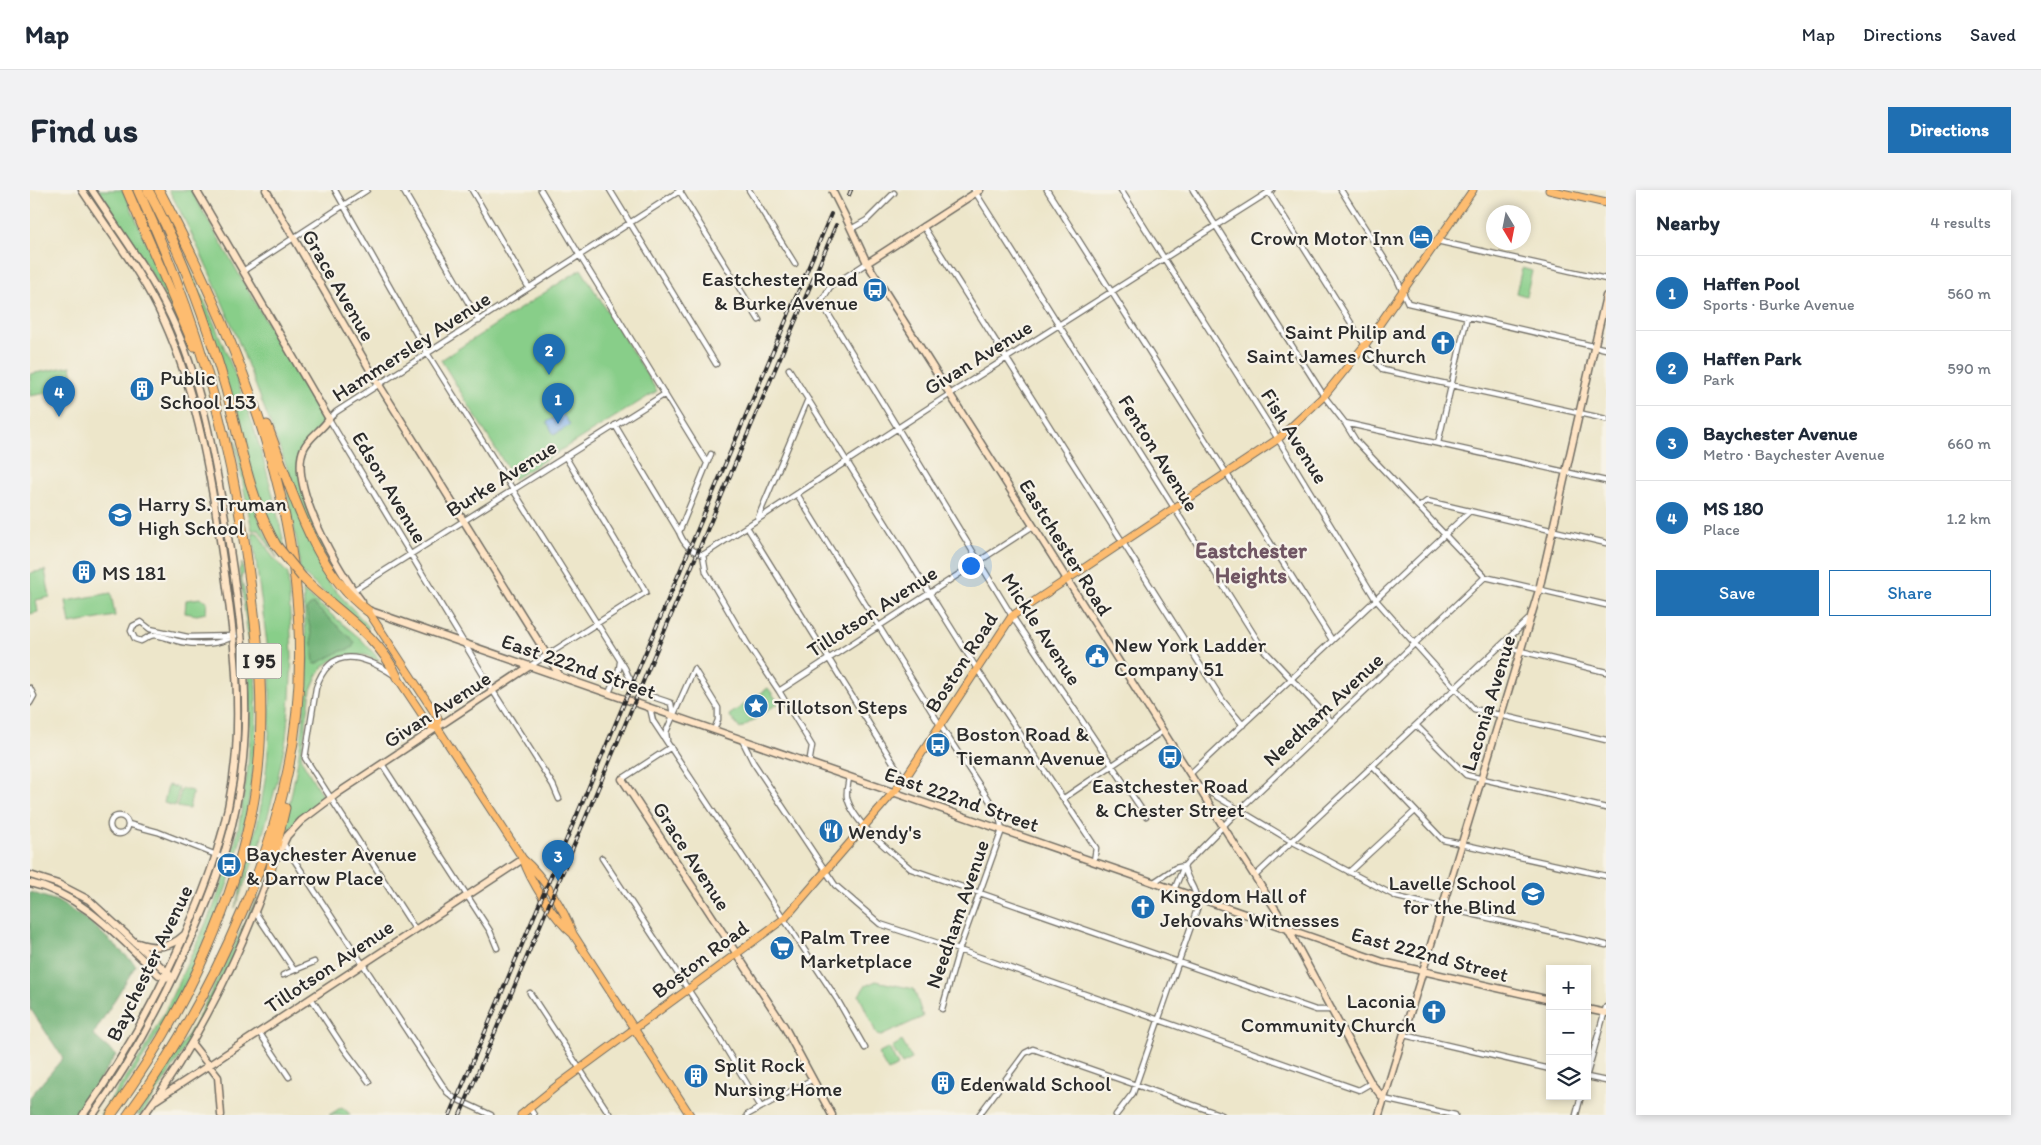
<!DOCTYPE html>
<html lang="en">
<head>
<meta charset="utf-8">
<style>
	:root { --surface:#fff; --page:#f2f2f3; --text:#1f2937; --muted:#747a83; --line:#e0e1e3; --accent:#1f6fb2 }
	body { margin:0; font-family:Itim,sans-serif; background:var(--page); color:var(--text) }
	.controls { position:absolute; right:15px; bottom:15px; display:grid; overflow:hidden; border-radius:0px; box-shadow:0 2px 8px #0003 }
	.controls button { width:45px; height:45px; display:grid; place-items:center; padding:0; border:0; border-bottom:1px solid var(--line); background:var(--surface); color:var(--text); font:25px sans-serif }
	.compass { position:absolute; left:1456px; top:15px; width:45px; height:45px; border-radius:50%; background:var(--surface); box-shadow:0 2px 8px #0003; rotate:170deg }
	.you { position:absolute; left:940px; top:375px; width:18px; height:18px; margin:-12px; border:4px solid #fff; border-radius:50%; background:#1a73e8; box-shadow:0 0 0 8px #1a73e833 }
	.badge { display:grid; place-items:center; width:32px; height:32px; border-radius:50%; background:var(--accent); color:#fff; font-size:16px; font-weight:700 }
	.pin { position:absolute; translate:-50% -41px; filter:drop-shadow(0 1px 2px #0008) }
	.pin::after { content:''; position:absolute; top:26px; width:18px; height:15px; background:inherit; clip-path:polygon(0 0,100% 0,50% 100%) }
	.list { margin:0; padding:0; list-style:none }
	h2 { display:flex; justify-content:space-between; align-items:center; height:65px; margin:0; padding:0 20px; font-size:21px }
	h2 small { font-size:16px; font-weight:400; color:var(--muted) }
	.list li { display:grid; grid-template-columns:32px 1fr auto; gap:15px; align-items:center; box-sizing:border-box; height:75px; padding:0 20px; border-top:1px solid var(--line) }
	.list b { display:block; font-size:19px; white-space:nowrap }
	.list p { margin:0; font-size:16px; white-space:nowrap; color:var(--muted) }
	.list em { font-size:16px; font-style:normal; color:var(--muted) }
	.actions { display:flex; gap:10px; padding:15px 20px }
	.actions a { flex:1; padding:11px 0; border:1px solid var(--accent); border-radius:0px; text-align:center; font-size:18px; color:var(--accent) }
	.actions .main { background:var(--accent); color:#fff }
	.icon { flex:none; width:28px; height:28px; fill:none; stroke:currentColor; stroke-width:2; stroke-linecap:round; stroke-linejoin:round }
	.map { position:relative; flex:none; width:1576px; height:925px; overflow:hidden; border-radius:0px }
	header { display:flex; align-items:center; gap:30px; box-sizing:border-box; height:70px; padding:0 25px; background:var(--surface); border-bottom:1px solid var(--line) }
	header strong { font-size:24px }
	nav { display:flex; gap:28px; margin-inline-start:auto; font-size:18px }
	.intro { display:flex; align-items:center; justify-content:space-between; box-sizing:border-box; height:120px; padding:0 30px }
	h1 { margin:0; font-size:35px }
	.button { padding:12px 22px; border-radius:0px; background:var(--accent); color:#fff; font-size:18px; font-weight:700 }
	main { display:flex; gap:30px; padding:0 30px }
	aside { flex:1; background:var(--surface); border-radius:0px; box-shadow:0 2px 8px #0003 }
	.map>svg:first-child { display:block }
	.green { fill:#88ce89; stroke:#5a7c5a }
	.forest { fill:#6eb175; stroke:#4c6e50 }
	.water { fill:#80b0eb; stroke:#566e8b }
	.lines { fill:none; stroke-linecap:round; stroke-linejoin:round }
	.street-casing { stroke:#6f6c63; stroke-width:7 }
	.secondary-casing { stroke:#6f6c63; stroke-width:9 }
	.primary-casing { stroke:#6f6c63; stroke-width:9 }
	.highway-casing { stroke:#6f6c63; stroke-width:11 }
	.street { stroke:#fff; stroke-width:4.5 }
	.secondary { stroke:#fee4c5; stroke-width:6 }
	.primary { stroke:#fdbc6f; stroke-width:7 }
	.highway { stroke:#fdbc6f; stroke-width:9 }
	.rail-casing { stroke:#2b2b2b; stroke-width:4 }
	.rail { stroke:#f7f3e8; stroke-width:2; stroke-dasharray:5.5; stroke-linecap:butt }
	.secondary-bridge-casing { stroke:#6f6c63; stroke-width:9; stroke-linecap:butt }
	.highway-bridge-casing { stroke:#6f6c63; stroke-width:11; stroke-linecap:butt }
	.secondary-bridge { stroke:#fee4c5; stroke-width:6 }
	.highway-bridge { stroke:#fdbc6f; stroke-width:9 }
	.labels { text-anchor:middle; dominant-baseline:central; stroke-width:4.5; stroke-linejoin:round; paint-order:stroke }
	.shield { fill:#f7f3e8; stroke:#686764; stroke-width:1 }
	.shield-label { font-size:20px; font-weight:bold; fill:#2b2b2b }
	.poi-label { font-size:21px; fill:#2b2b2b; stroke:#f7f3e8; text-anchor:start }
	.street-label { font-size:21px; fill:#2b2b2b; stroke:#f7f3e8 }
	.neighbourhood-label { font-size:22px; font-weight:bold; fill:#705663; stroke:#f7f3e8 }
</style>
</head>
<body>
<header>
<strong>Map</strong>
<nav><a>Map</a><a>Directions</a><a>Saved</a></nav>
</header>
<div class="intro"><h1>Find us</h1><a class="button">Directions</a></div>
<main>
<div class="map">
<svg width="1576" height="925" viewBox="0 0 1576 925">
	<rect width="100%" height="100%" fill="#f7f3e8"/>
	<filter id="ink" filterUnits="userSpaceOnUse"><feTurbulence type="fractalNoise" baseFrequency=".02" numOctaves="2"/><feDisplacementMap in="SourceGraphic" scale="10" xChannelSelector="R" yChannelSelector="G"/><feConvolveMatrix kernelMatrix="1 2 1 2 8 2 1 2 1" color-interpolation-filters="sRGB"/></filter>
	<filter id="wash" filterUnits="userSpaceOnUse"><feTurbulence type="fractalNoise" baseFrequency=".0096" numOctaves="4" result="noise"/><feDisplacementMap in="SourceGraphic" scale="20" xChannelSelector="R" yChannelSelector="G"/><feGaussianBlur stdDeviation="1.12" result="paint"/><feColorMatrix in="noise" values="0 0 0 0 0 0 0 0 0 0 0 0 0 0 0 0 0 1.4 0 .05"/><feComposite in="paint" operator="in"/></filter>
	<g filter="url(#wash)">
		<rect width="100%" height="100%" fill="#ede6ca"/>
		<path class="green" d="M68 0H92C97 6 102 22 107 31L162 160 160 161C137 103 102 52 68 0Z
			M139 0H161L293 231 269 270 286 340 296 363 313 392 290 358 279 334C234 222 197 107 139 0Z
			M154 68C191 144 223 223 243 306 247 325 253 343 255 362 236 337 230 308 221 279 216 260 210 241 207 221H205Z
			M1492 78 1502 81 1496 106 1486 103Z
			M551 79 627 201 484 289 411 170Z
			M41 176 45 198 0 206V184Z
			M202 239 230 332 247 368 229 340H222Z
			M260 301 296 390 339 437 336 440 270 381 268 358 257 302Z
			M222 342 228 343 242 366 258 384 262 466 260 508 256 549 247 592 231 651 205 718C216 680 227 642 233 603 241 557 240 509 240 462L238 461Z
			M212 373 214 384 211 386C231 470 232 564 211 648 186 748 134 842 75 925H70L114 861 136 819 183 718 202 665 209 635 218 576 220 548 219 469H221L209 380Z
			M15 380 20 407 6 410 8 422 0 424V383Z
			M273 401 331 449 349 469V471L335 465 313 466 301 471 293 477 287 486 281 500 271 569 294 609 293 611 273 624 253 647 266 581 273 536 277 466Z
			M81 403 85 426 40 434 36 411Z
			M171 408 177 411 176 423 167 425 155 423 156 410Z
			M738 498 749 513 710 539 699 525Z
			M138 595 149 598 145 616 134 613Z
			M151 599 163 601 159 619 147 617Z
			M228 706C199 784 159 858 111 925H107L165 834Z
			M846 791 884 799 893 827 851 846 847 845 829 805 835 796Z
			M872 851 882 869 872 874 862 857Z
			M859 858 868 876 858 881 848 864Z
			M312 917 321 925H299Z"/>
		<path class="forest" d="M283 414 325 452 322 458 309 462 286 474H284L281 443 276 420 279 416Z
			M0 702 27 711 60 732 106 775 63 845 86 865 46 925H0V907L33 868 0 818Z"/>
		<path class="water" d="M532 223 540 235 524 245 517 232Z"/>
	</g>
	<g filter="url(#ink)">
		<g class="lines">
			<defs>
				<path id="street" d="M305 0 397 163 595 478C606 506 614 503 641 513L643 526
					M373 0 449 131
					M442 0 499 98
					M511 0 550 66 677 273
					M580 0 686 174
					M649 0 729 130
					M719 0 765 74
					M944 0 1233 459 1302 532
					M1017 0 1302 450
					M1091 0 1248 249 1346 410 1385 454 1444 519 1576 550
					M1163 0 1294 206 1315 233 1326 251 1455 387
					M1311 0 1366 87 1378 113 1576 159
					M1238 1 1345 171 1353 180 1576 229
					M893 36 1193 511 1213 535
					M821 39 837 30 864 3
					M1407 51 1576 89
					M837 73 800 97 791 112 982 426 1116 626
					M213 81 337 0
					M759 179 947 479 1066 658 1064 671
					M1315 233 1576 291
					M585 235 649 342C654 355 660 360 673 365
					M1408 253 1437 127
					M767 304 910 535 969 625 972 640 929 760 912 819
					M1389 317 1397 311 1576 353
					M727 330 778 209
					M717 337 874 590
					M649 342 681 264
					M673 365 920 204 1242 0
					M673 365 676 382 717 453 749 501 782 556 779 574
					M1455 387 1576 415
					M324 400 635 204
					M203 446C191 455 167 455 152 452 144 451 134 446 125 445 119 445 116 449 111 451L105 449 101 441 103 436 111 432 120 439 158 447 205 446
					M1470 456 1576 482
					M500 476 616 402 535 266
					M664 479 688 518V530L684 540
					M364 485C335 466 300 453 286 498L275 568 385 739
					M0 498 4 506 0 513
					M749 501 1003 336
					M579 503 589 479 590 472
					M620 518 623 531 807 809 835 858
					M1386 535 1436 585 1576 618
					M637 550 636 542 664 479
					M712 550 723 572 805 695 850 734 929 760 1329 900 1341 893
					M352 574 460 741 467 758
					M1343 576 1413 650 1576 686
					M1160 584 1440 321
					M819 588C818 594 816 601 817 607 822 632 862 663 881 679L1286 820H1303
					M592 589 641 557
					M1169 596 1263 652 1367 707 1576 755
					M1034 608 1133 541
					M529 609 523 595 463 501 299 229 306 222 651 0
					M80 635a9 9 0 1 1 18 0a9 9 0 1 1-18 0Z
					M98 634 128 642 194 668
					M253 653 417 902 424 908 461 925
					M572 668 684 839 731 917
					M1319 682 1385 621
					M1225 686 1500 428
					M1124 692 1145 678 1154 676
					M1144 700 1154 676 1209 620 1455 387
					M225 722 264 780
					M253 785 284 772
					M500 803 580 925
					M281 808 315 860 339 892
					M229 842 259 887
					M1374 845 1520 879
					M1557 884 1576 817
					M1557 887 1576 891
					M1354 909 1425 925
					M499 917 504 925
					M717 925 783 889
					M949 925 995 863 1003 859 1192 925
					M1086 925 1103 903 1167 719C1168 697 1157 693 1154 676
					M1546 925 1551 906"/>
				<path id="secondary" d="M52 0C80 43 113 84 134 131 164 197 178 271 189 343 200 415 211 488 206 561 200 637 177 698 145 766 119 823 90 873 53 925
					M62 0C89 42 120 82 141 127 171 190 183 260 195 328 207 403 219 480 214 556 209 633 186 697 154 765 128 822 99 875 63 925
					M166 0 299 229C292 240 280 246 274 258 257 294 309 382 332 412
					M236 0 343 185 530 486
					M817 30 837 73 1258 739 1341 893 1354 909
					M837 73 950 0
					M338 420 1353 772 1520 810
					M592 589 754 836 802 925
					M247 667 257 646 271 631 308 603 500 476
					M0 685 28 694 59 710 139 784
					M0 693C54 705 90 749 129 785L139 788
					M108 753C126 759 140 758 154 745
					M1557 819 1576 823
					M162 854 188 887 191 925
					M126 910 493 669
					M114 925C169 851 208 769 240 683
					M1349 925 1509 400 1576 106"/>
				<path id="primary" d="M1519 0 1576 13
					M338 421 408 528 407 537 493 669C500 691 525 730 543 744
					M367 487 399 535 407 537
					M493 669C513 686 534 719 543 744L660 925
					M491 925 528 895 755 728 874 590 982 426 1248 249 1294 206 1335 155 1443 0"/>
				<path id="highway" d="M97 0 164 156
					M118 0C152 63 176 130 196 199 210 251 219 308 246 355
					M237 235C261 297 283 381 338 421
					M272 387C304 420 348 443 367 487
					M239 686 255 618
					M81 925C146 836 198 733 221 625 240 536 228 444 215 356 195 229 163 117 108 0
					M98 925C144 862 182 793 212 722 232 676 248 629 258 580 300 377 222 177 129 0"/>
			</defs>
			<use href="#street" class="street-casing"/>
			<use href="#secondary" class="secondary-casing"/>
			<use href="#primary" class="primary-casing"/>
			<use href="#highway" class="highway-casing"/>
			<use href="#street" class="street"/>
			<use href="#secondary" class="secondary"/>
			<use href="#primary" class="primary"/>
			<use href="#highway" class="highway"/>
			<defs>
				<path id="rail" d="M819 5 821 0
					M420 925 801 24
					M430 925 806 35"/>
			</defs>
			<use href="#rail" class="rail-casing"/>
			<use href="#rail" class="rail"/>
			<defs>
				<path id="secondary-bridge" d="M802 0 817 30"/>
				<path id="highway-bridge" d="M246 355 272 387"/>
			</defs>
			<use href="#secondary-bridge" class="secondary-bridge-casing"/>
			<use href="#highway-bridge" class="highway-bridge-casing"/>
			<use href="#secondary-bridge" class="secondary-bridge"/>
			<use href="#highway-bridge" class="highway-bridge"/>
		</g>
	</g>
	<defs>
		<symbol id="hotel-disc" viewBox="-11 -11 22 22"><circle r="9.5" fill="#1f6fb2" stroke="#f7f3e8"/><path d="M-6-4.5h1.5V1H6V5H4.5V3h-9V5H-6ZM-4 0a1.8 1.8 0 1 1 3.6 0ZM.5 0V-2.5h3Q6-2.5 6 0Z" fill="#fff"/></symbol>
		<symbol id="bus-disc" viewBox="-11 -11 22 22"><circle r="9.5" fill="#1f6fb2" stroke="#f7f3e8"/><path d="M-5-6H5V4H4V6H2V4H-2V6H-4V4H-5ZM-3.5-4V0h7V-4ZM-3.5 1.2v1.5H-2V1.2ZM2 1.2v1.5H3.5V1.2Z" fill="#fff"/></symbol>
		<symbol id="church-disc" viewBox="-11 -11 22 22"><circle r="9.5" fill="#1f6fb2" stroke="#f7f3e8"/><path d="M-1.2-6h2.4v3.5h3.3v2.4h-3.3V6h-2.4V-.1h-3.3v-2.4h3.3Z" fill="#fff"/></symbol>
		<symbol id="building-disc" viewBox="-11 -11 22 22"><circle r="9.5" fill="#1f6fb2" stroke="#f7f3e8"/><path d="M-4-6H4V6H1V3H-1V6H-4ZM-2.5-4.3h1.7v1.8h-1.7ZM.8-4.3h1.7v1.8H.8ZM-2.5-1h1.7V.8h-1.7ZM.8-1h1.7V.8H.8Z" fill="#fff"/></symbol>
		<symbol id="school-disc" viewBox="-11 -11 22 22"><circle r="9.5" fill="#1f6fb2" stroke="#f7f3e8"/><path d="M0-5L7-2L0 1L-7-2ZM-4 1L0 2.5L4 1V4Q0 6-4 4Z" fill="#fff"/></symbol>
		<symbol id="civic-disc" viewBox="-11 -11 22 22"><circle r="9.5" fill="#1f6fb2" stroke="#f7f3e8"/><path d="M-.6-6.5H3V-4.5H.6V-3L4-1V1h2V6H-6V1h2V-1L-.6-3ZM-1.2 2.5V6h2.4V2.5Z" fill="#fff"/></symbol>
		<symbol id="sight-disc" viewBox="-11 -11 22 22"><circle r="9.5" fill="#1f6fb2" stroke="#f7f3e8"/><path d="M0-6L1.8-2.2L6-1.7L2.9 1.2L3.7 5.4L0 3.3L-3.7 5.4L-2.9 1.2L-6-1.7L-1.8-2.2Z" fill="#fff"/></symbol>
		<symbol id="restaurant-disc" viewBox="-11 -11 22 22"><circle r="9.5" fill="#1f6fb2" stroke="#f7f3e8"/><path d="M-5-6h1v4h1v-4h1v4h1v-4h1v5L-1.5 .5V6h-2V.5L-5-1ZM5-6V6H3V1.5H1.5Q1.5-4 5-6Z" fill="#fff"/></symbol>
		<symbol id="supermarket-disc" viewBox="-11 -11 22 22"><circle r="9.5" fill="#1f6fb2" stroke="#f7f3e8"/><path d="M-6-5.5h2.5l.6 2H6L4.5 2H-2.5L-4.4-4H-6ZM-1.5 3.2a1.3 1.3 0 1 0 .1 0ZM3 3.2a1.3 1.3 0 1 0 .1 0Z" fill="#fff"/></symbol>
	</defs>
	<g fill-rule="evenodd">
		<use href="#hotel-disc" x="1377" y="33" width="28" height="28"/>
		<use href="#bus-disc" x="831" y="86" width="28" height="28"/>
		<use href="#church-disc" x="1399" y="139" width="28" height="28"/>
		<use href="#building-disc" x="98" y="185" width="28" height="28"/>
		<use href="#school-disc" x="76" y="311" width="28" height="28"/>
		<use href="#building-disc" x="40" y="368" width="28" height="28"/>
		<use href="#civic-disc" x="1053" y="452" width="28" height="28"/>
		<use href="#sight-disc" x="712" y="502" width="28" height="28"/>
		<use href="#bus-disc" x="894" y="541" width="28" height="28"/>
		<use href="#bus-disc" x="1126" y="553" width="28" height="28"/>
		<use href="#restaurant-disc" x="787" y="627" width="28" height="28"/>
		<use href="#bus-disc" x="185" y="661" width="28" height="28"/>
		<use href="#school-disc" x="1489" y="690" width="28" height="28"/>
		<use href="#church-disc" x="1099" y="703" width="28" height="28"/>
		<use href="#supermarket-disc" x="738" y="744" width="28" height="28"/>
		<use href="#church-disc" x="1390" y="808" width="28" height="28"/>
		<use href="#building-disc" x="652" y="872" width="28" height="28"/>
		<use href="#building-disc" x="899" y="879" width="28" height="28"/>
	</g>
	<g class="labels">
		<rect class="shield" x="206.5" y="453.5" width="45" height="35" rx="4"/>
		<g class="shield-label">
			<text x="229" y="471">I 95</text>
		</g>
		<g class="poi-label">
			<text x="1374" y="47" text-anchor="end">Crown Motor Inn</text>
			<text x="828" y="88" text-anchor="end">Eastchester Road<tspan x="828" dy="24">&amp; Burke Avenue</tspan></text>
			<text x="1396" y="141" text-anchor="end">Saint Philip and<tspan x="1396" dy="24">Saint James Church</tspan></text>
			<text x="130" y="187">Public<tspan x="130" dy="24">School 153</tspan></text>
			<text x="108" y="313">Harry S. Truman<tspan x="108" dy="24">High School</tspan></text>
			<text x="72" y="382">MS 181</text>
			<text x="1084" y="454">New York Ladder<tspan x="1084" dy="24">Company 51</tspan></text>
			<text x="744" y="516">Tillotson Steps</text>
			<text x="926" y="543">Boston Road &amp;<tspan x="926" dy="24">Tiemann Avenue</tspan></text>
			<text x="1140" y="595" text-anchor="middle">Eastchester Road<tspan x="1140" dy="24">&amp; Chester Street</tspan></text>
			<text x="818" y="641">Wendy's</text>
			<text x="216" y="663">Baychester Avenue<tspan x="216" dy="24">&amp; Darrow Place</tspan></text>
			<text x="1486" y="692" text-anchor="end">Lavelle School<tspan x="1486" dy="24">for the Blind</tspan></text>
			<text x="1130" y="705">Kingdom Hall of<tspan x="1130" dy="24">Jehovahs Witnesses</tspan></text>
			<text x="770" y="746">Palm Tree<tspan x="770" dy="24">Marketplace</tspan></text>
			<text x="1386" y="810" text-anchor="end">Laconia<tspan x="1386" dy="24">Community Church</tspan></text>
			<text x="684" y="874">Split Rock<tspan x="684" dy="24">Nursing Home</tspan></text>
			<text x="930" y="893">Edenwald School</text>
		</g>
		<g class="street-label">
			<text transform="translate(309 95) rotate(60)">Grace Avenue</text>
			<text transform="translate(381 156) rotate(-33)">Hammersley Avenue</text>
			<text transform="translate(948 167) rotate(-32)">Givan Avenue</text>
			<text transform="translate(1265 246) rotate(58)">Fish Avenue</text>
			<text transform="translate(1129 263) rotate(58)">Fenton Avenue</text>
			<text transform="translate(471 288) rotate(-32)">Burke Avenue</text>
			<text transform="translate(360 297) rotate(59)">Edson Avenue</text>
			<text transform="translate(1036 357) rotate(58)">Eastchester Road</text>
			<text transform="translate(842 421) rotate(-33)">Tillotson Avenue</text>
			<text transform="translate(1012 439) rotate(57)">Mickle Avenue</text>
			<text transform="translate(931 472) rotate(-57)">Boston Road</text>
			<text transform="translate(549 476) rotate(19)">East 222nd Street</text>
			<text transform="translate(1458 513) rotate(-73)">Laconia Avenue</text>
			<text transform="translate(407 519) rotate(-33)">Givan Avenue</text>
			<text transform="translate(1293 519) rotate(-43)">Needham Avenue</text>
			<text transform="translate(932 609) rotate(19)">East 222nd Street</text>
			<text transform="translate(662 666) rotate(57)">Grace Avenue</text>
			<text transform="translate(927 724) rotate(-71)">Needham Avenue</text>
			<text transform="translate(1400 764) rotate(15)">East 222nd Street</text>
			<text transform="translate(670 769) rotate(-37)">Boston Road</text>
			<text transform="translate(119 773) rotate(-64)">Baychester Avenue</text>
			<text transform="translate(299 776) rotate(-34)">Tillotson Avenue</text>
		</g>
		<g class="neighbourhood-label">
			<text x="1221" y="360">Eastchester<tspan x="1221" dy="25">Heights</tspan></text>
		</g>
	</g>
</svg>
<div class="controls">
<button>+</button>
<button>−</button>
<button><svg class="icon" aria-label="layers" viewBox="0 0 24 24"><path d="M12 4l9 5-9 5-9-5zM3 14l9 5 9-5"/></svg></button>
</div>
<svg class="compass" viewBox="-18 -18 36 36"><path d="M0-13l5 13h-10z" fill="#e53935"/><path d="M0 13l5-13h-10z" fill="#747a83"/></svg>
<div class="you"></div>
<div class="pin badge" style="left:528px;top:234px">1</div>
<div class="pin badge" style="left:519px;top:185px">2</div>
<div class="pin badge" style="left:528px;top:691px">3</div>
<div class="pin badge" style="left:29px;top:227px">4</div>
</div>
<aside>
<h2>Nearby<small>4 results</small></h2>
<ul class="list">
<li><span class="badge">1</span><div><b>Haffen Pool</b><p>Sports · Burke Avenue</p></div><em>560 m</em></li>
<li><span class="badge">2</span><div><b>Haffen Park</b><p>Park</p></div><em>590 m</em></li>
<li><span class="badge">3</span><div><b>Baychester Avenue</b><p>Metro · Baychester Avenue</p></div><em>660 m</em></li>
<li><span class="badge">4</span><div><b>MS 180</b><p>Place</p></div><em>1.2 km</em></li>
</ul>
<div class="actions"><a class="main">Save</a><a>Share</a></div>
</aside>
</main>
</body>
</html>
